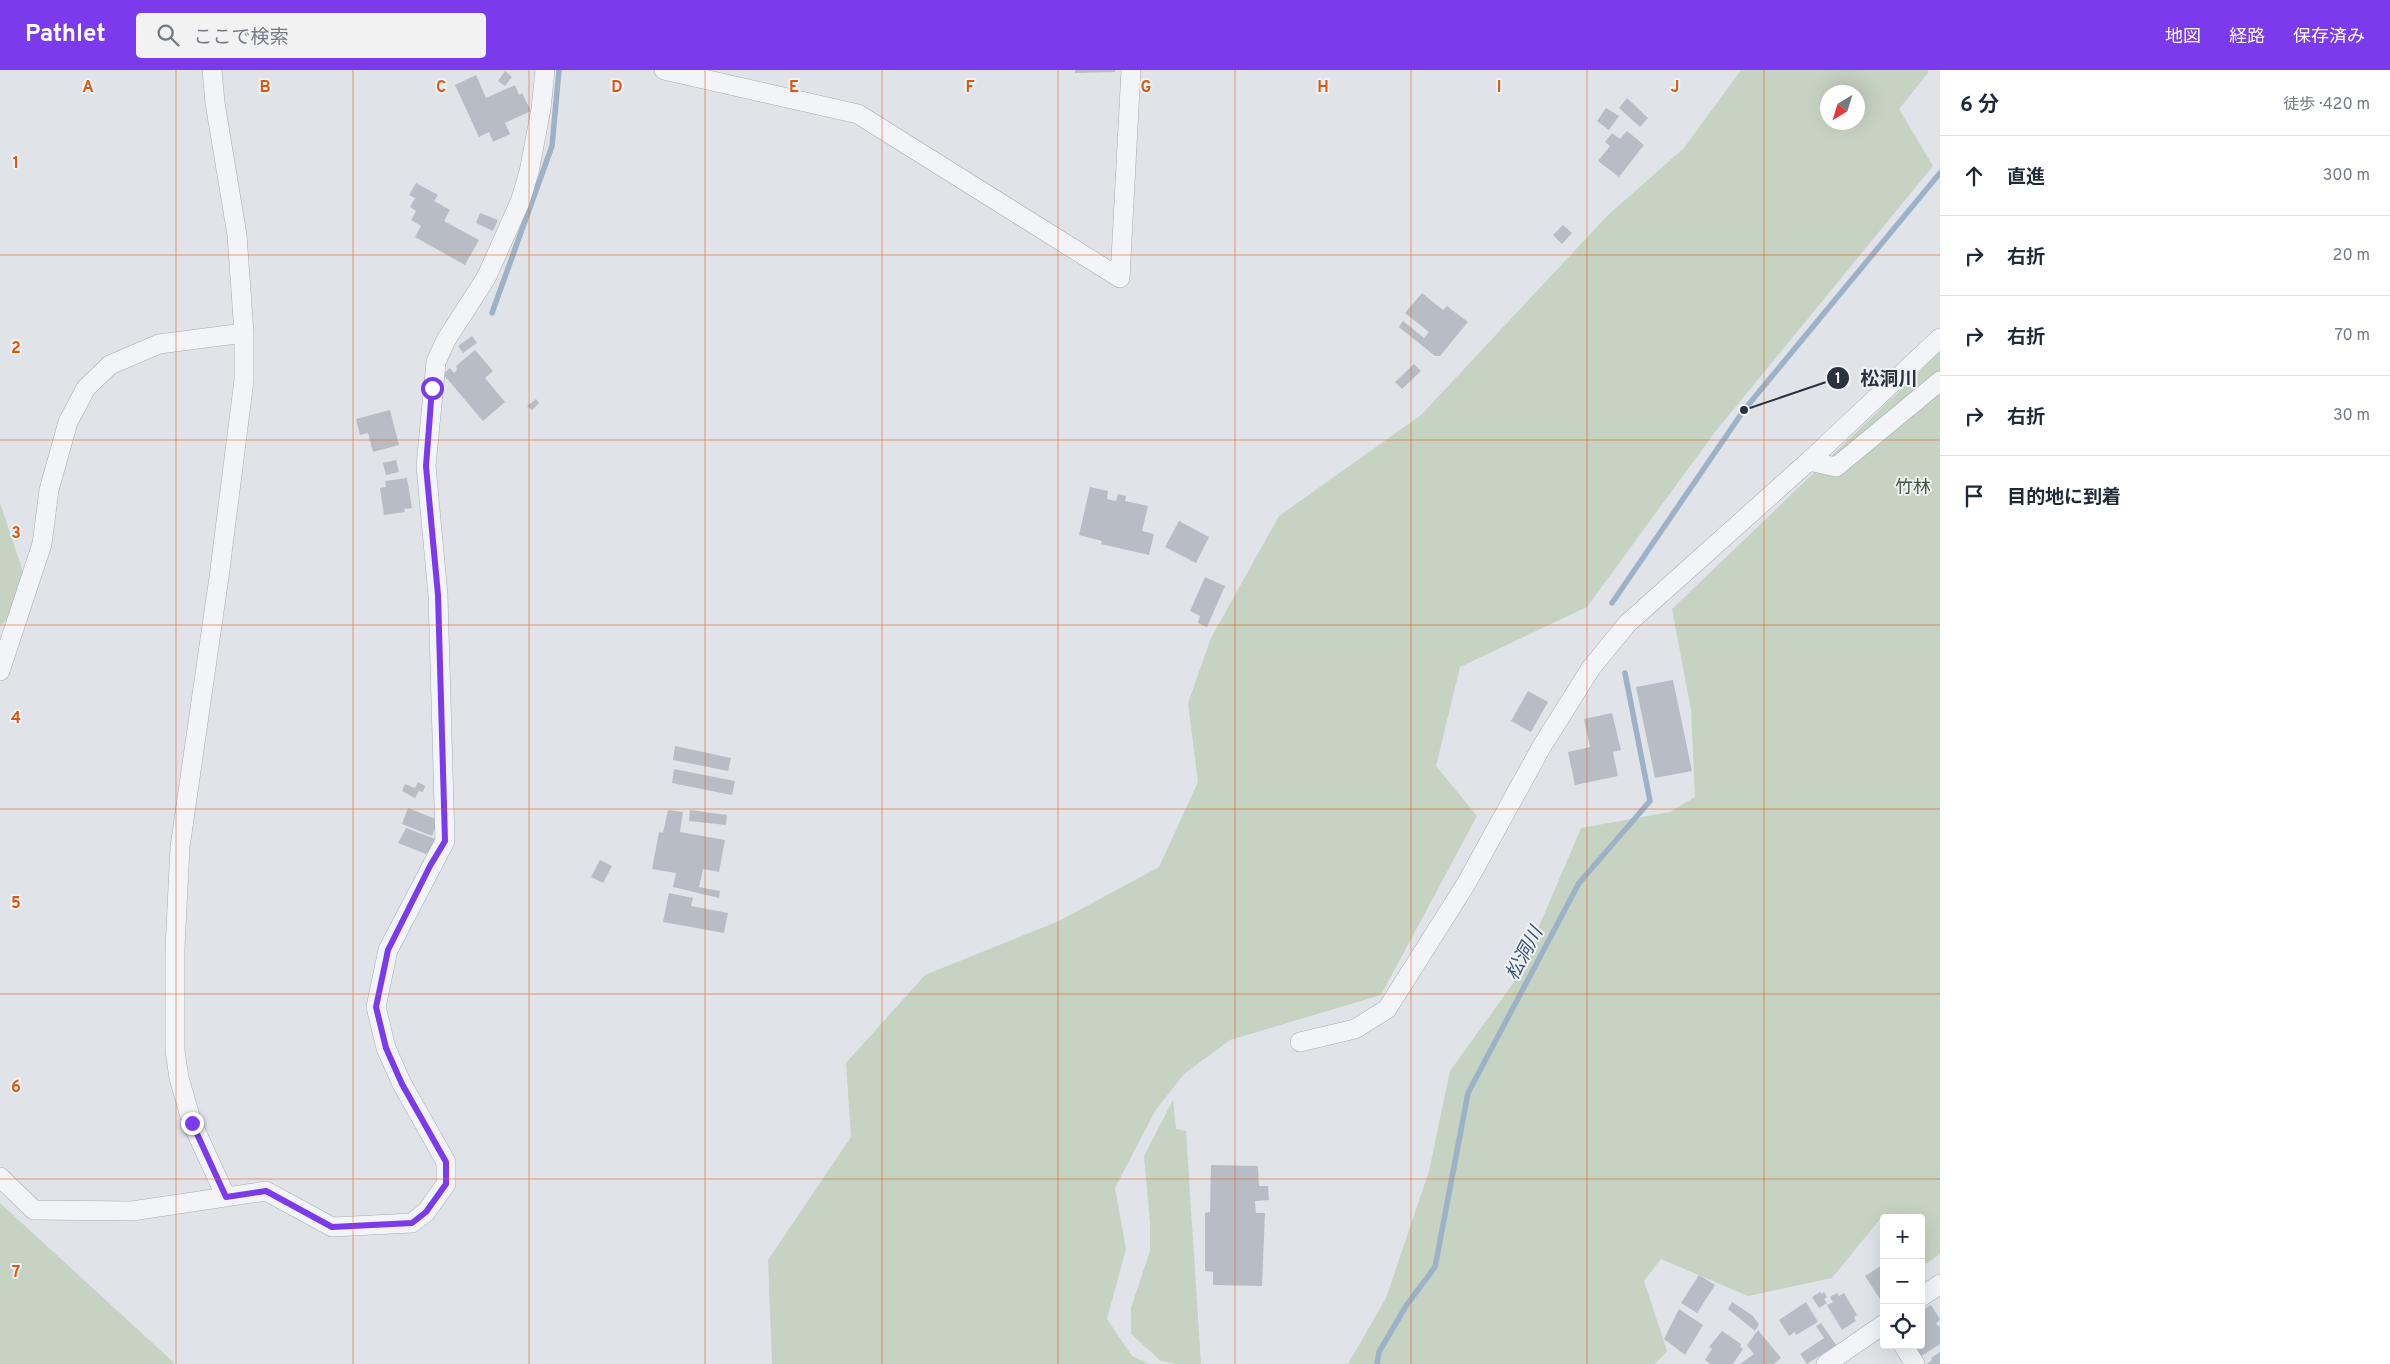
<!DOCTYPE html>
<html lang="ja">
<head>
<meta charset="utf-8">
<style>
	:root { --surface:#fff; --page:#f2f2f3; --text:#1f2937; --muted:#747a83; --line:#e0e1e3; --accent:#7c3aed }
	body { margin:0; font-family:Overpass,"Noto Sans JP",sans-serif; background:var(--page); color:var(--text) }
	.controls { position:absolute; right:15px; bottom:15px; display:grid; overflow:hidden; border-radius:5px; box-shadow:0 5px 20px #0002 }
	.controls button { width:45px; height:45px; display:grid; place-items:center; padding:0; border:0; border-bottom:1px solid var(--line); background:var(--surface); color:var(--text); font:25px sans-serif }
	.compass { position:absolute; left:1820px; top:15px; width:45px; height:45px; border-radius:50%; background:var(--surface); box-shadow:0 5px 20px #0002; rotate:218deg }
	.stop { position:absolute; width:15px; height:15px; margin:-11px; border:4px solid #7c3aed; border-radius:50%; background:#fff }
	.stop.end { background:#7c3aed; border-color:#fff; box-shadow:0 1px 5px #0008 }
	.list { margin:0; padding:0; list-style:none }
	h2 { display:flex; justify-content:space-between; align-items:center; height:65px; margin:0; padding:0 20px; font-size:21px }
	h2 small { font-size:16px; font-weight:400; color:var(--muted) }
	.list li { display:grid; grid-template-columns:32px 1fr auto; gap:15px; align-items:center; box-sizing:border-box; height:80px; padding:0 20px; border-top:1px solid var(--line) }
	.list b { display:block; font-size:19px; white-space:nowrap }
	.list em { font-size:16px; font-style:normal; color:var(--muted) }
	.icon { flex:none; width:28px; height:28px; fill:none; stroke:currentColor; stroke-width:2; stroke-linecap:round; stroke-linejoin:round }
	.map { position:relative; flex:none; width:1940px; height:1294px; overflow:hidden }
	header { display:flex; align-items:center; gap:30px; box-sizing:border-box; height:70px; padding:0 25px; background:var(--accent); color:#fff }
	header strong { font-size:24px }
	nav { display:flex; gap:28px; margin-inline-start:auto; font-size:18px }
	.search { width:350px; height:45px; background:var(--page); display:flex; align-items:center; gap:12px; box-sizing:border-box; padding:0 18px; border-radius:5px; color:var(--muted); font-size:19px }
	main { display:flex }
	aside { flex:1; background:var(--surface) }
	.map>svg:first-child { display:block }
	.green { fill:#c6d2c2; fill-rule:evenodd }
	.lines { fill:none; stroke-linecap:round; stroke-linejoin:round }
	.stream { stroke:#9db2c7; stroke-width:5.5 }
	.building { fill:#b8bdc5 }
	.minor-casing { stroke:#a6abb3; stroke-width:20 }
	.minor { stroke:#f3f4f7; stroke-width:19 }
	.route { stroke:#7c3aed; stroke-width:6 }
	.grid { fill:none; stroke:#de570f; stroke-width:1; stroke-opacity:0.55 }
	.labels { text-anchor:middle; dominant-baseline:central; stroke-width:4; stroke-linejoin:round; paint-order:stroke }
	.park-label { font-size:18px; fill:#3f5a38; stroke:#f0f3f6 }
	.water-label { font-size:19px; font-style:italic; fill:#365271; stroke:#f0f3f6 }
	.grid-label { font-size:16px; text-anchor:middle; font-weight:bold; fill:#de570f; stroke:#f0f3f6; stroke-width:4; stroke-linejoin:round; paint-order:stroke }
	.leader { fill:none; stroke:#2a323f; stroke-width:2 }
	.callout-dot { fill:#2a323f; stroke:#f0f3f6; stroke-width:2 }
	.mark-label { font-size:15px; text-anchor:middle; font-weight:bold; fill:#fff }
	.callout-label { font-size:19px; text-anchor:middle; font-weight:bold; fill:#2a323f; stroke:#f0f3f6; stroke-width:4; stroke-linejoin:round; paint-order:stroke }
</style>
</head>
<body>
<header>
<strong>Pathlet</strong>
<div class="search"><svg class="icon" aria-label="search" viewBox="0 0 24 24"><circle cx="10" cy="10" r="6"/><path d="M15 15l6 6"/></svg>ここで検索</div>
<nav><a>地図</a><a>経路</a><a>保存済み</a></nav>
</header>
<main>
<div class="map">
<svg width="1940" height="1294" viewBox="0 0 1940 1294">
	<rect width="100%" height="100%" fill="#e0e4e9"/>
	<path class="green" d="M1741 0H1928V3L1899 39 1933 96 1715 362 1587 537 1460 597 1436 696 1477 746 1381 925 1230 970 1184 1004 1155 1041 1115 1118 1126 1179 1107 1249 1132 1286 1149 1294H772L768 1190 851 1067 846 993 925 905 1059 851 1159 797 1198 712 1188 633 1211 568 1279 446 1421 345 1608 145 1684 78ZM1828 22H1858V52H1828Z
		M1940 282V1184L1926 1194 1921 1188V1148H1889L1885 1143 1832 1208 1748 1226 1661 1189 1644 1211 1667 1281 1655 1294H1348L1386 1228 1429 1101 1450 1001 1517 908 1581 758 1670 742 1695 727 1691 640 1672 539Z
		M0 433 24 505 11 547 0 555Z
		M1173 1030 1176 1059 1186 1061 1201 1294H1176L1161 1291 1131 1264V1238L1150 1181V1152L1144 1086Z
		M0 1133 171 1290 174 1294H0Z"/>
	<g class="lines">
		<path class="stream" d="M492 243 552 76 559 0
			M1612 533 1744 340 1940 103
			M1377 1294 1379 1282 1406 1236 1435 1197 1468 1023 1579 813 1650 731 1625 603"/>
	</g>
	<path class="building" d="M1075 0H1115V2L1075 3Z
		M505 1 512 7 505 16 498 11Z
		M476 5 486 28 515 15 519 25 522 23 531 41 505 53 510 64 493 72 489 62 479 67 455 15Z
		M1627 28 1648 48 1640 57 1619 38Z
		M1606 38 1619 46 1609 60 1597 51Z
		M1627 61 1644 75 1619 107 1598 91 1610 76 1605 72 1612 63 1620 69Z
		M416 113 438 125 434 131 450 140 444 151 479 170 465 195 415 167 421 156 411 150 416 141 410 137 415 128 409 125Z
		M480 143 498 150 493 161 476 153Z
		M1563 155 1572 163 1562 174 1553 165Z
		M1422 223 1443 240 1447 236 1468 252 1440 286H1435L1399 257 1403 251 1424 268 1429 262 1405 243Z
		M472 266 477 273 463 283 458 276Z
		M475 280 493 301 485 308 505 332 483 351 443 304 450 298 454 303 457 300 456 296Z
		M1414 294 1421 301 1402 319 1395 312Z
		M536 329 539 333 532 340 527 336Z
		M390 340 399 375 373 382 368 363 360 365 356 349Z
		M396 390 399 402 386 405 383 393Z
		M407 408 412 438 404 439 405 442 384 445 380 418 386 417 385 411Z
		M1090 417 1108 421 1107 429 1116 431 1118 424 1126 426 1125 431 1148 436 1142 461 1154 464 1149 485 1101 474 1102 471 1079 465Z
		M1179 451 1209 467 1196 493 1165 477Z
		M1205 507 1225 516 1207 557 1198 553 1200 546 1190 541Z
		M1673 610 1692 701 1655 708 1636 617Z
		M1528 621 1548 632 1531 662 1511 651Z
		M1612 643 1621 680 1613 682 1618 706 1575 715 1568 682 1590 677 1584 649Z
		M675 676 731 688 728 701 673 690Z
		M674 699 735 711 732 725 672 713Z
		M418 712 425 716 423 722 419 721 415 728 402 721 405 714 415 718Z
		M408 738 438 750 432 766 402 754Z
		M668 740 683 742 680 762 725 770 719 802 703 799 699 817 720 821 719 828 673 817 676 803 652 799 659 762 663 763Z
		M690 740 727 745 726 755 689 751Z
		M406 758 438 770 426 784 398 773Z
		M600 790 612 796 603 813 591 807Z
		M669 823 693 828 691 836 728 843 724 863 663 852Z
		M1211 1095 1258 1096 1259 1116H1268L1269 1130 1255 1131 1256 1143H1265L1262 1216 1213 1215V1202L1205 1201V1143L1210 1142Z
		M1884 1194V1235L1865 1206Z
		M1699 1205 1715 1215 1697 1243 1681 1233Z
		M1820 1222 1822 1224 1824 1222 1827 1227 1824 1229 1827 1233 1819 1238 1812 1227Z
		M1837 1223 1839 1226 1844 1223 1857 1245 1854 1247 1856 1251 1842 1260 1827 1235 1833 1232 1830 1227Z
		M1732 1232 1752 1245 1759 1254 1755 1261 1728 1239Z
		M1806 1232 1818 1252 1796 1265 1795 1262 1789 1266 1779 1250Z
		M1931 1235 1940 1249 1936 1254 1940 1257V1274L1920 1287 1912 1275H1921V1241Z
		M1679 1239 1703 1255 1685 1285 1664 1269Z
		M1821 1253 1836 1275 1807 1294 1800 1284 1824 1268 1816 1256Z
		M1758 1260 1781 1288 1774 1294H1740L1754 1284 1747 1275Z
		M1722 1261 1741 1274 1740 1277 1743 1279 1733 1294H1711L1705 1290 1712 1279 1709 1277Z
		M1940 1282V1294H1927L1932 1290 1931 1288Z"/>
	<g class="lines">
		<defs>
			<path id="minor" d="M212 0 215 33 237 165 244 263V310L219 507 180 777 175 878V981L179 1008 192 1053 226 1127
				M664 0 858 44 1120 208 1131 0
				M1809 391 1836 397 1940 311
				M0 601 42 474 49 420 68 352 86 318 110 295 159 274 244 263
				M1300 972 1355 959 1387 939 1466 814 1542 676 1591 598 1627 554 1809 391 1940 268
				M0 1107 34 1140 132 1141 266 1121 332 1157 412 1153 426 1142 446 1114V1092L402 1014 386 978 376 937 388 880 445 771 438 525 426 396 436 292 446 270 486 208 520 132 529 102 541 39 545 0
				M1921 1227 1940 1214
				M1903 1275 1915 1294
				M1826 1294 1884 1254"/>
		</defs>
		<use href="#minor" class="minor-casing"/>
		<use href="#minor" class="minor"/>
	</g>
	<g class="lines">
		<path class="route" d="M192 1053 226 1127 266 1121 332 1157 412 1153 426 1142 446 1114V1092L402 1014 386 978 376 937 388 880 430 796 445 771 438 525 426 396 432 318"/>
	</g>
	<path class="grid" d="M176 0V1294M353 0V1294M529 0V1294M705 0V1294M882 0V1294M1058 0V1294M1235 0V1294M1411 0V1294M1587 0V1294M1764 0V1294M0 185H1940M0 370H1940M0 555H1940M0 739H1940M0 924H1940M0 1109H1940"/>
	<g class="labels">
		<g class="park-label">
			<text x="1913" y="418">竹林</text>
		</g>
		<g class="water-label">
			<text transform="translate(1525 884) rotate(-62)">松洞川</text>
		</g>
	</g>
	<g class="grid-label">
		<text x="88" y="22">A</text>
		<text x="265" y="22">B</text>
		<text x="441" y="22">C</text>
		<text x="617" y="22">D</text>
		<text x="794" y="22">E</text>
		<text x="970" y="22">F</text>
		<text x="1146" y="22">G</text>
		<text x="1323" y="22">H</text>
		<text x="1499" y="22">I</text>
		<text x="1675" y="22">J</text>
		<text x="16" y="98">1</text>
		<text x="16" y="283">2</text>
		<text x="16" y="468">3</text>
		<text x="16" y="653">4</text>
		<text x="16" y="838">5</text>
		<text x="16" y="1022">6</text>
		<text x="16" y="1207">7</text>
	</g>
	<path class="leader" d="M1744 340L1838 308"/>
	<g class="callout-dot">
		<circle cx="1744" cy="340" r="5"/>
		<circle cx="1838" cy="308" r="12"/>
	</g>
	<g class="mark-label">
		<text x="1838" y="313">1</text>
	</g>
	<g class="callout-label">
		<text x="1889" y="315">松洞川</text>
	</g>
</svg>
<div class="controls">
<button>+</button>
<button>−</button>
<button><svg class="icon" aria-label="locate" viewBox="0 0 24 24"><circle cx="12" cy="12" r="6"/><path d="M12 2v4M12 18v4M2 12h4M18 12h4"/></svg></button>
</div>
<svg class="compass" viewBox="-18 -18 36 36"><path d="M0-13l5 13h-10z" fill="#e53935"/><path d="M0 13l5-13h-10z" fill="#747a83"/></svg>
<div class="stop" style="left:432px;top:318px"></div>
<div class="stop end" style="left:192px;top:1053px"></div>
</div>
<aside>
<h2>6 分<small>徒歩 · 420 m</small></h2>
<ul class="list">
<li><svg class="icon" aria-label="ahead" viewBox="0 0 24 24"><path d="M12 20V5M6 11l6-6 6 6"/></svg><div><b>直進</b></div><em>300 m</em></li>
<li><svg class="icon" aria-label="right" viewBox="0 0 24 24"><path d="M7 20v-9h11M14 6l5 5-5 5"/></svg><div><b>右折</b></div><em>20 m</em></li>
<li><svg class="icon" aria-label="right" viewBox="0 0 24 24"><path d="M7 20v-9h11M14 6l5 5-5 5"/></svg><div><b>右折</b></div><em>70 m</em></li>
<li><svg class="icon" aria-label="right" viewBox="0 0 24 24"><path d="M7 20v-9h11M14 6l5 5-5 5"/></svg><div><b>右折</b></div><em>30 m</em></li>
<li><svg class="icon" aria-label="arrive" viewBox="0 0 24 24"><path d="M6 21V4h12l-3 4 3 4H6"/></svg><div><b>目的地に到着</b></div></li>
</ul>
</aside>
</main>
</body>
</html>
